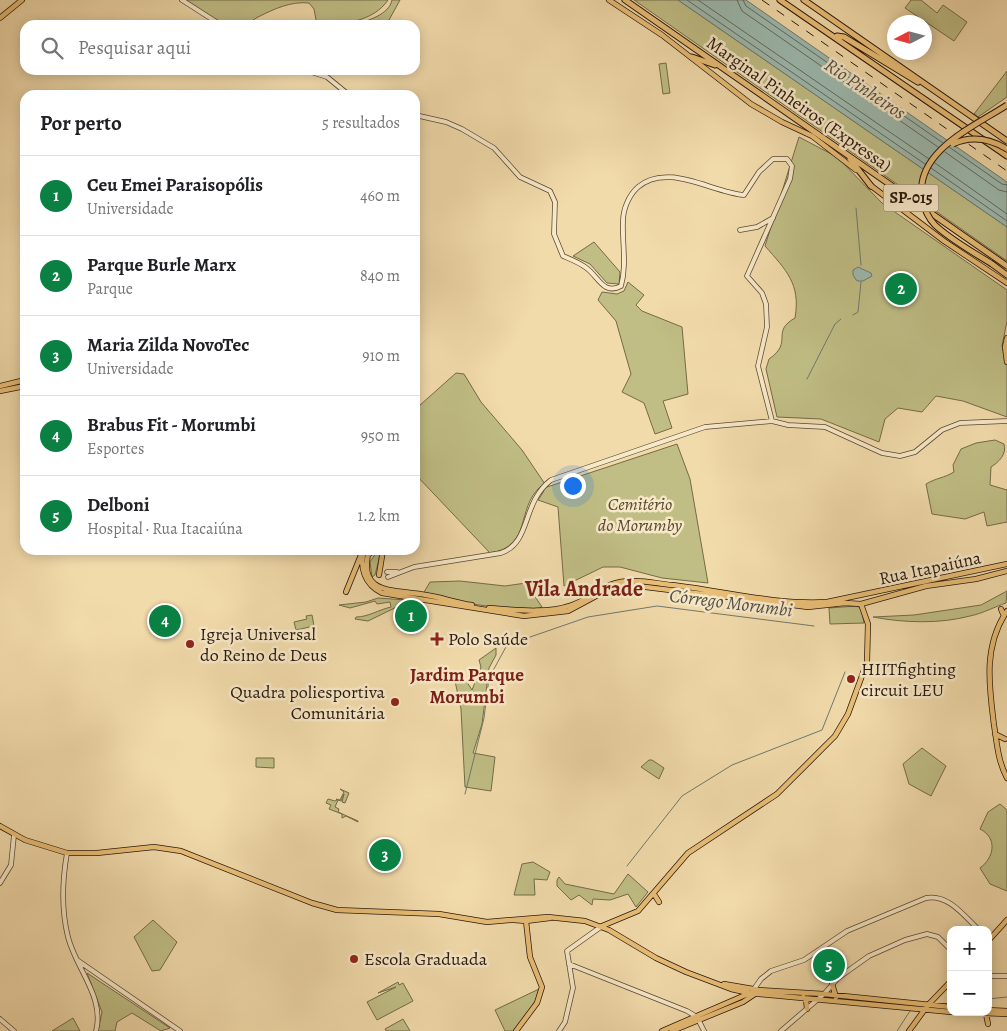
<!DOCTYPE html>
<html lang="pt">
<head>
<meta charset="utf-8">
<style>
	:root { --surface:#fff; --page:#f6f6f6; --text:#202124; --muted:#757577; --line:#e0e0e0; --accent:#0b8043 }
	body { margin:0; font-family:Alegreya,serif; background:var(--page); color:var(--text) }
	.controls { position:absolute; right:15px; bottom:15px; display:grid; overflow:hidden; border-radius:10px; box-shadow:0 2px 12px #0003 }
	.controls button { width:45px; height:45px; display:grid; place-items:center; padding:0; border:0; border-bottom:1px solid var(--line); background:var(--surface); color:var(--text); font:25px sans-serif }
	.compass { position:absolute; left:887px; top:15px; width:45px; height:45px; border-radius:50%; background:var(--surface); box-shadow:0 2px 12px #0003; rotate:264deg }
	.you { position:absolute; left:572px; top:485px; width:18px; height:18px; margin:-12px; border:4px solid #fff; border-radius:50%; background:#1a73e8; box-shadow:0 0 0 8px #1a73e833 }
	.badge { display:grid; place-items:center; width:32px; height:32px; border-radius:50%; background:var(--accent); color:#fff; font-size:16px; font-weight:700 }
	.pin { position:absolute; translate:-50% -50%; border:2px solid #fff; box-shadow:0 1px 5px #0006 }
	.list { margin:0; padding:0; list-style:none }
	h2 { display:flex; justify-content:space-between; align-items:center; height:65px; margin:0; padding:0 20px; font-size:21px }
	h2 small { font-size:16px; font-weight:400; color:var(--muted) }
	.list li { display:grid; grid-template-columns:32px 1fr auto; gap:15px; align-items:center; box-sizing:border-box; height:80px; padding:0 20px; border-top:1px solid var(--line) }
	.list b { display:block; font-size:19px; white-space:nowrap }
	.list p { margin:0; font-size:16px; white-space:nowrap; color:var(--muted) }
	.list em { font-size:16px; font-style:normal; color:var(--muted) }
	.icon { flex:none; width:28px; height:28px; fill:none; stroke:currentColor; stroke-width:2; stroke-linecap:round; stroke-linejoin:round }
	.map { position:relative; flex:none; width:1007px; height:1031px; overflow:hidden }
	.search { position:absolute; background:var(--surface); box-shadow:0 2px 12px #0003; left:20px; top:20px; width:400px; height:55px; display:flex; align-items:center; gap:12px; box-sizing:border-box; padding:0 18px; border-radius:15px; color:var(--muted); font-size:19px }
	.panel { position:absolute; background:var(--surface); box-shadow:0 2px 12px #0003; left:20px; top:90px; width:400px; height:465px; border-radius:15px }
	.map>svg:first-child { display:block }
	.green { fill:#c0be85; stroke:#746a48 }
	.water { fill:#9cbab0; stroke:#6e796e }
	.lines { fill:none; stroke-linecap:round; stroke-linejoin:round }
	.shore { stroke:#62685e; stroke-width:1 }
	.stream { stroke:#6e796e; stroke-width:1 }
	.minor-casing { stroke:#5a4833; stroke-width:5.5 }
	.major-casing { stroke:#28170b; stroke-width:6 }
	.highway-casing { stroke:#28170b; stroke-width:7 }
	.minor { stroke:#f7e8c8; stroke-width:4 }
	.major { stroke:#e9be76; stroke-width:4.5 }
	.highway { stroke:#e9be76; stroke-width:5 }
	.rail { stroke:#28170b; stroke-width:1; stroke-dasharray:9 9; stroke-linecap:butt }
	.highway-bridge-casing { stroke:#28170b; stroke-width:7; stroke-linecap:butt }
	.highway-bridge { stroke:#e9be76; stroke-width:5 }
	.poi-dot { fill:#8f2418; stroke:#f7e8c8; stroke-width:2 }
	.labels { text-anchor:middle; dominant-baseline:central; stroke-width:5; stroke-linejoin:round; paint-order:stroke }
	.shield { fill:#f7e8c8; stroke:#665644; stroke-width:1 }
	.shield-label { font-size:16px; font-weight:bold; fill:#28170b }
	.street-label { font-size:18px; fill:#28170b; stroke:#f7e8c8 }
	.park-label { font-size:18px; font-style:italic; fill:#564930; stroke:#f7e8c8 }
	.poi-label { font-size:18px; fill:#28170b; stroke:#f7e8c8; text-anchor:start }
	.water-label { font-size:19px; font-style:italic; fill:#515045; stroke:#f7e8c8 }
	.neighbourhood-label { font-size:19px; font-weight:bold; fill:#7a1f14; stroke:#f7e8c8 }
	.district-label { font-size:22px; font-weight:bold; fill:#7a1f14; stroke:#f7e8c8 }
</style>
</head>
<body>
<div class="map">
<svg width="1007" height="1031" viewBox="0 0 1007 1031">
	<rect width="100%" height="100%" fill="#f2dbab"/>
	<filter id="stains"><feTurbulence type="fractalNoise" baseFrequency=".004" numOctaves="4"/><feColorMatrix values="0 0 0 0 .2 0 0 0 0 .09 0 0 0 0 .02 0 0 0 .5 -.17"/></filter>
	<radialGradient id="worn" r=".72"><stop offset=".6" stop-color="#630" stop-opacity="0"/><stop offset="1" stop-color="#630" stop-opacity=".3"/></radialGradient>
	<path class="green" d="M186 0H388C373 22 342 25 317 25L314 9 309 3C291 1 274 9 258 17 254 19 249 24 245 25 225 31 199 12 186 0Z
		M392 0H400L389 20 377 25H355C368 20 389 15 392 0Z
		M634 0H678L1007 227V261Z
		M911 0H921L937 13 943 5 967 22 954 41 905 8Z
		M666 63 670 93 663 94 659 64Z
		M1007 71V97L978 117 974 114Z
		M799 137 837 157 882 203 1007 290V321L1002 346 1007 365V417L963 401 936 396 922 412 898 408 885 419 879 442 821 419 777 417 766 369 769 359C794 342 770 332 795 318 801 284 786 270 765 246Z
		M594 242 620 272 619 284 607 283 590 264 573 256Z
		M628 282 644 295 636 305 642 311 682 327 688 394 663 401 672 428 655 434 644 403 622 392 631 374 616 321 598 300 602 292 617 294 624 291Z
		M456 373 464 374 481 402 522 450 547 487 677 444 690 479 708 583 662 578 620 567H603L564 586 558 507 538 500 544 491 541 486C515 509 533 546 490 553L415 474V406H419Z
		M995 440 1004 444C1007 454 999 462 991 467L990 485 1007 490V522L987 526 984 512 965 519 932 514 926 484C936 478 944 478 954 472L953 465 961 449 976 443Z
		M378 550 381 551 375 575 372 577 370 562Z
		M460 581 505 586 533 582 534 595 542 607 533 611C546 610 563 611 576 605 599 595 600 586 629 582L717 592 791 604 820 605 795 606 722 593 630 583 603 589 575 607 527 612 439 599 424 592 430 582Z
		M1007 591 1006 603C994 607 984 613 970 616 940 624 904 623 873 617L914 615 981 605Z
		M378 598 406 600 407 602 368 621 355 619 356 617C368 617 378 610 391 607L390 602 377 604 375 601 350 608 339 605 366 602Z
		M856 606 861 608 864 623 830 624 829 608Z
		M312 615 314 626 296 630 294 622 307 619 306 616Z
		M496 648V655L489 668 482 724 473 753 495 757 491 791 465 787 461 709 455 681 463 676 472 690 481 667 479 660Z
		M922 748 946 766 931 796 909 784 903 764Z
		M256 758H274V768L256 767Z
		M649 760H652L664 768 659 779 641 767Z
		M340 789 349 793 345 803 342 802 344 794 341 801 338 800 335 807 339 809 338 812 358 821V822L346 816 342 818V814L329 809 331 805 326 803 328 799 335 801 337 800 336 799 340 800 344 792Z
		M1000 804 1007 810V891L990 884 980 868C994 858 998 838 980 829L988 812Z
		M533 862 550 872 547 880 534 879 535 895H514L522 864Z
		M628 874 648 892 636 907 628 894 610 900 593 899 592 905 579 895 571 900 557 886V880L559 877 565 884 614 894Z
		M153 920 177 942 160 970 152 971 134 937Z
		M87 973 170 1028 161 1031 132 1013 117 1022 115 1031H98L102 1012Z
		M398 982 399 985 403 983 413 1001 377 1020 367 1002 396 987 378 993Z
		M539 989 535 1003 516 1031H505L495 1010Z
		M73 1018 80 1031H52Z
		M403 1019 410 1031H386L385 1029Z"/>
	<path class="water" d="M678 0H746L1007 182V227Z
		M858 267 871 273 872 276 863 281H857L853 275V270Z"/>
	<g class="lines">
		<path class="shore" d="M687 0 925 164
			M698 0 929 159
			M737 0 742 11 938 147
			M743 0 746 6 943 143
			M949 147 1002 184 1007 185
			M945 152 999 190 1007 192
			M935 163 1007 214
			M931 168 1007 221"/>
		<path class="stream" d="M856 208 861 265
			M853 315 858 312 861 282
			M807 379 835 324 841 319
			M465 794 484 718 489 678 507 645 588 617 657 606 814 626
			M627 866 682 796 732 765 822 730 845 672
			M988 999 1007 997
			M942 1004 951 1003
			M897 1031 910 1011"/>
		<defs>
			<path id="minor" d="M182 0 221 25
				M305 70 327 77 349 95
				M415 115 446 122 462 129 494 148 520 177 550 191 555 202 554 234 563 256C570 259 578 262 585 267 598 275 603 296 621 286 627 265 622 243 623 221 623 209 629 195 638 187 667 162 711 192 744 195L759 172 773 159H787L792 166 790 179 747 276 762 293 766 304 767 327 758 366 772 421
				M740 230 757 227 773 218
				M387 572H397
				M388 577 414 567 501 553C532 542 521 503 551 480L705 427 772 421 788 425 825 427 882 453 900 456 915 452 942 430 960 423 1007 421
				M67 853C62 882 61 909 68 937 76 969 105 997 96 1031
				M0 883 11 865 14 835
				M77 960 180 1031
				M569 964 687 1011 697 1017 704 1031
				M988 976H1007
				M754 989 761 979 771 971 804 960 847 931 926 898C949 894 964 916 979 930
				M0 1019 14 1031
				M559 1031 565 1022 573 988 567 951 602 926
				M781 1031 824 994 838 978 869 956 905 940 927 934 938 937 951 950"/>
			<path id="major" d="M609 0 662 35 751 104 782 122 812 136 856 170
				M0 18 22 0
				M870 185 944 241 1007 283
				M1007 338 1005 347 1007 362
				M0 386 25 380
				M0 391 25 386
				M364 550C359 568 365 585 382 593L524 616 568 611 611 588 629 585 808 607 845 603 861 604 926 586 976 579 1007 571
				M369 550C357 596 394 589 426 595 441 597 456 603 472 605
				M368 555 374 550
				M379 575 383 550
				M346 592 361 555
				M489 608C516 610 547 614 572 605 595 597 604 581 631 581 644 580 659 584 672 585 724 591 775 605 827 602L1007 564
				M1001 609 1004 616
				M1007 611C983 646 989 686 994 725 997 744 998 761 1007 778
				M995 734 1005 739
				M0 826 25 840 67 853H97L154 847 181 851 312 903 337 910 439 914 487 922 548 917 585 921 609 930 656 958 686 972 731 989 749 993 951 1012
				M654 894 659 902
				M514 920 526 921 550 918
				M602 926 638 911 688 853 777 794 835 736 848 714 867 662 868 624 861 604
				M988 941 1007 920
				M724 984 759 990 824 994 951 1007
				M832 984 836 997
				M803 997 806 1000 807 1009
				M988 1010 1007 1011
				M958 1012 1007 1014
				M986 1014 988 1024
				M516 1031 537 1003 542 987 530 957 526 921
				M662 1031 750 993
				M672 1031 743 1002 755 994
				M909 1031 928 1005 951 981"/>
			<path id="highway" d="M625 0 1007 266
				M780 0 1007 156
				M804 0 1007 141
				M837 36 844 37 918 82
				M692 57 715 65
				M850 159 871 186
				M992 264 1007 275"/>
		</defs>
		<use href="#minor" class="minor-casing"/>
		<use href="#major" class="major-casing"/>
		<use href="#highway" class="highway-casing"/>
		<use href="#minor" class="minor"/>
		<use href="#major" class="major"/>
		<use href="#highway" class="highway"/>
		<path class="rail" d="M762 0 1007 171"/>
		<defs>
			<path id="highway-bridge" d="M953 144C972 135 990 139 1007 149
				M992 264C973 252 951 240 935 225 928 218 924 208 922 198 915 151 975 126 1007 105"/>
		</defs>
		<use href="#highway-bridge" class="highway-bridge-casing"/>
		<use href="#highway-bridge" class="highway-bridge"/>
	</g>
	<g class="poi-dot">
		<path d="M434.5 631.5h5v5h5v5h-5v5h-5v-5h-5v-5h5z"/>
		<circle cx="190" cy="644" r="5"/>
		<circle cx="851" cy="679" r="5"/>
		<circle cx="395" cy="702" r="5"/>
		<circle cx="354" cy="959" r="5"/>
	</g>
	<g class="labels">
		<rect class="shield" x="883.5" y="184.5" width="55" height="27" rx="4"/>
		<g class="shield-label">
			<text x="911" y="198">SP-015</text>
		</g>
		<g class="street-label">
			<text transform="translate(799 104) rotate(35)">Marginal Pinheiros (Expressa)</text>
			<text transform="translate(930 568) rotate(-12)">Rua Itapaiúna</text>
		</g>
		<g class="park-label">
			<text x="640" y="504">Cemitério<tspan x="640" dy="21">do Morumby</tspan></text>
		</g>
		<g class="poi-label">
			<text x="200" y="634">Igreja Universal<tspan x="200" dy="21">do Reino de Deus</tspan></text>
			<text x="448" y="639">Polo Saúde</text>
			<text x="861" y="669">HIITfighting<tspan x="861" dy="21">circuit LEU</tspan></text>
			<text x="385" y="692" text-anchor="end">Quadra poliesportiva<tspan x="385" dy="21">Comunitária</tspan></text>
			<text x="364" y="959">Escola Graduada</text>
		</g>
		<g class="water-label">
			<text transform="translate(865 89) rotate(34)">Rio Pinheiros</text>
			<text transform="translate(731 603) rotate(7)">Córrego Morumbi</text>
		</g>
		<g class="neighbourhood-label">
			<text x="467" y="675">Jardim Parque<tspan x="467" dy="22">Morumbi</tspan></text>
		</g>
		<g class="district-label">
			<text x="584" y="589">Vila Andrade</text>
		</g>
	</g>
	<rect width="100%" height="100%" filter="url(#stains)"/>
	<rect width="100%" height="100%" fill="url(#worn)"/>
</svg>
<div class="controls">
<button>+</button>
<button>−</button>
</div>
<svg class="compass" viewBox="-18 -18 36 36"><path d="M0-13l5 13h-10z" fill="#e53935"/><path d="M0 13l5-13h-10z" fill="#757577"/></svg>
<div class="you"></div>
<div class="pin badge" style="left:411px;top:616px">1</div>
<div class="pin badge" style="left:901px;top:289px">2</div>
<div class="pin badge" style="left:385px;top:855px">3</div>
<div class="pin badge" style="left:165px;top:621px">4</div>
<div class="pin badge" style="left:829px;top:965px">5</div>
<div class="search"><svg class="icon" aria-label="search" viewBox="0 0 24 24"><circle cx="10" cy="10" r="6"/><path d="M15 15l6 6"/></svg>Pesquisar aqui</div>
<section class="panel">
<h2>Por perto<small>5 resultados</small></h2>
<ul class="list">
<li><span class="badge">1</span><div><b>Ceu Emei Paraisopólis</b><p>Universidade</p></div><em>460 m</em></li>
<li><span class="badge">2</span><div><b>Parque Burle Marx</b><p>Parque</p></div><em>840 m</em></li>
<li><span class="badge">3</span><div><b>Maria Zilda NovoTec</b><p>Universidade</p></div><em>910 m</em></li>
<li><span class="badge">4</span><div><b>Brabus Fit - Morumbi</b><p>Esportes</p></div><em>950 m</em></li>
<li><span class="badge">5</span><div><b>Delboni</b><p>Hospital · Rua Itacaiúna</p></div><em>1.2 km</em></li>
</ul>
</section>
</div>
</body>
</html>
